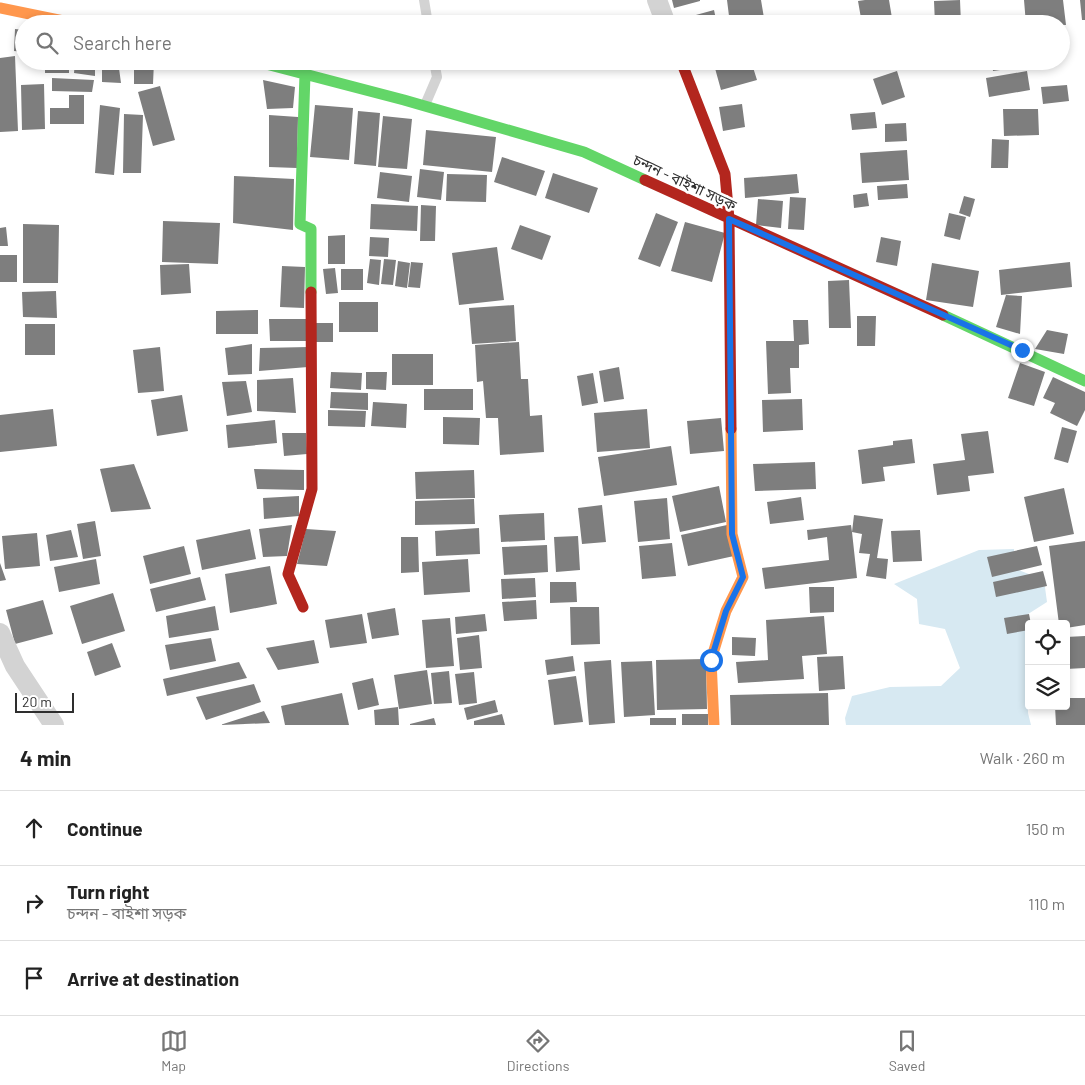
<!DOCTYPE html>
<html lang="en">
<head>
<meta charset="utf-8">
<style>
	:root { --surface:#fff; --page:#f6f6f6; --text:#222; --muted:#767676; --line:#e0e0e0; --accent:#777 }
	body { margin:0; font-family:Barlow,"Noto Sans Bengali",sans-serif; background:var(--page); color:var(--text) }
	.controls { position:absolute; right:15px; bottom:15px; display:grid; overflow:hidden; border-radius:5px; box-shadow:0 2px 8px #0003 }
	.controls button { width:45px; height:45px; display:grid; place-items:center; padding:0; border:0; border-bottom:1px solid var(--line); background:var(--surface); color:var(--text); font:25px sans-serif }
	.scale { position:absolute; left:15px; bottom:12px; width:59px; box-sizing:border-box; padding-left:5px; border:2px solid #2e2e2e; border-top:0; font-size:14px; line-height:18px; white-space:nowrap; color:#2e2e2e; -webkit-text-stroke:4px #fff; paint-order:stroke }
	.stop { position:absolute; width:15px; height:15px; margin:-11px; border:4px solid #1a73e8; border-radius:50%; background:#fff }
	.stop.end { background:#1a73e8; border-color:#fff; box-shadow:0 1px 5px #0008 }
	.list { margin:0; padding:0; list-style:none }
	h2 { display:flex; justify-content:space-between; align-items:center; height:65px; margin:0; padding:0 20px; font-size:21px }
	h2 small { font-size:16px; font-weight:400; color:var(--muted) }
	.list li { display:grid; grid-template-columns:32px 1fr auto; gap:15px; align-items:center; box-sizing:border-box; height:75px; padding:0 20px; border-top:1px solid var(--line) }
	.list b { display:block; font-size:19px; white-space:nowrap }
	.list p { margin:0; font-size:16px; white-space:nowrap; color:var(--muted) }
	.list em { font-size:16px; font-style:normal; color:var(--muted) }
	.icon { flex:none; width:28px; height:28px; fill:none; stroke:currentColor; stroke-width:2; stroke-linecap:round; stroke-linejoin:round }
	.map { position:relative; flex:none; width:1085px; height:725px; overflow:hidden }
	.search { position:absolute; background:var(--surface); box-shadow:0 2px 8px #0003; left:15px; right:15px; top:15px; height:55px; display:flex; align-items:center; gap:12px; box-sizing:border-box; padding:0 18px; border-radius:28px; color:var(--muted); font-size:19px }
	.sheet { height:290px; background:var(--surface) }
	nav { display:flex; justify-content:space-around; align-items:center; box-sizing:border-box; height:70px; border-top:1px solid var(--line); background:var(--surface); font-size:14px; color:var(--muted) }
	nav a { display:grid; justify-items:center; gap:2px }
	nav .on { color:var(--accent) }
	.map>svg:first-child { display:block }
	.water { fill:#d7e9f2 }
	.building { fill:#7e7e7e }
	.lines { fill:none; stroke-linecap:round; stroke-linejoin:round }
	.lane { stroke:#d3d3d3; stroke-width:10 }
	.street { stroke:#d3d3d3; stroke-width:20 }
	.fast { stroke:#63d668; stroke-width:11 }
	.slow { stroke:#ff974d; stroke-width:11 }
	.jam { stroke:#b3261e; stroke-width:11 }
	.route { stroke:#1a73e8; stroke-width:6 }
	.labels { text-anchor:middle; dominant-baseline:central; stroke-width:5; stroke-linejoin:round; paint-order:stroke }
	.street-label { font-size:15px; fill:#2e2e2e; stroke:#fff }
</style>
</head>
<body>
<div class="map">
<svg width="1085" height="725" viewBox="0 0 1085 725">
	<rect width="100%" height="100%" fill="#fff"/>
	<path class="water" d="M1014 549 1016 569 1044 580 1047 602 1025 616 1029 633 1028 713 1031 725H846L845 718 852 696 890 687 941 686 960 668 945 629 919 624 917 599 894 584 979 550Z"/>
	<path class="building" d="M672 0H700V1L674 8Z
		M727 0H761L765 24H730Z
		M865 0H889L893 24H862L858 1Z
		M960 0 961 24H935L934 1Z
		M1024 0H1063L1066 25 1026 24Z
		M1080 0H1085V20H1082Z
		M714 10 717 24H686L685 18Z
		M15 29 24 30V52L14 51Z
		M15 56 18 131 0 132V58Z
		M45 61H69V73H45Z
		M75 61H95V76L74 73Z
		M102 61H118L121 83 102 82Z
		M134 61H154L153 84H134Z
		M713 61H751L757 80 721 90Z
		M992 61H1027L1028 66 993 71Z
		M897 71 905 97 882 105 873 79Z
		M1027 71 1030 90 989 97 986 78Z
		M52 78 94 80 92 92 52 91Z
		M263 80 295 87 293 108 267 109Z
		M44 84 45 129 22 130 21 85Z
		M1067 85 1069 101 1043 104 1041 87Z
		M160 86 175 140 153 146 138 92Z
		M69 95H84V124H50V108H69Z
		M742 104 745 127 723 131 719 107Z
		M100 105 120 108 114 175 95 173Z
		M315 105 353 108 349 160 310 157Z
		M1003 109H1038L1039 135 1004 136Z
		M358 111 380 113 376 166 354 164Z
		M875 112 877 128 852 130 850 114Z
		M124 114 143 115 141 173H123Z
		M269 115 298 117 297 168 269 167Z
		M383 116 412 119 407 169 378 167Z
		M906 123 907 141 885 142V124Z
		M426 130 496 137 492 172 423 165Z
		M992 139 1009 140 1008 168H991Z
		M907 150 909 180 862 183 860 153Z
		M502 157 545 171 536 196 494 182Z
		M420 169 444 172 441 200 417 197Z
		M380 172 412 176 409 202 377 198Z
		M553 173 598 188 589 213 545 198Z
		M447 174 487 175 486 202 446 201Z
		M797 174 799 193 745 198 744 178Z
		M234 176 294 179 293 230 233 223Z
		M907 184 908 198 878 200 877 186Z
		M867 193 869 206 854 208 853 195Z
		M964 196 975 199 970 217 959 213Z
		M790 197 806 198 804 230 788 229Z
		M758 199 783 201 781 228 756 225Z
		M371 204 418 206 417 231 370 229Z
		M421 205 436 206 435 241H420Z
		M656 213 678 222 660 267 638 259Z
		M949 213 966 217 960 240 944 236Z
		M163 221 220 223 218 264 162 262Z
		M685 222 725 233 712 282 671 271Z
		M23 224 59 225 58 283H23Z
		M520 225 551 236 542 260 511 249Z
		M6 227 8 246H0V228Z
		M345 235V264H328V236Z
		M370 237 389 238 388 257 369 256Z
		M881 237 901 241 897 266 876 262Z
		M497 247 504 300 459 305 452 253Z
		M0 255H17V282H0Z
		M370 259 381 260 379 285 367 283Z
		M384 259 396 260 393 285 381 284Z
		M398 261 410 263 407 288 395 286Z
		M411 262 423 263 420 288 408 287Z
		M1070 262 1072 287 1001 295 999 270Z
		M932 263 979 271 973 307 926 300Z
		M189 264 191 293 161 295 160 265Z
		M282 266 305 267 304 308 280 307Z
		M335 268 338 293 326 294 323 269Z
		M341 269H363V290H341Z
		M849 280 851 328H829L828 281Z
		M56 291 57 318 23 317 22 292Z
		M1006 295 1022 296 1020 334 996 327Z
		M339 302H378V332H339Z
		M514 305 516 341 472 344 469 308Z
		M258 310V334H216V311Z
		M857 316H876L875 346H857Z
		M269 319H307V341H270Z
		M793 320H808L809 344 799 345V368H790L791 393 768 394 766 341H794Z
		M315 323H333V342H315Z
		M25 324H55V355H25Z
		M1047 330 1068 334 1064 354 1035 349Z
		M519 342 521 379H528L530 416 542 415 544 452 500 455 498 418H486L483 381 477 382 475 345Z
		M252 344V374L228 375 225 348Z
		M160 347 164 391 138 393 133 350Z
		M309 347 308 367 259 371 260 348Z
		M392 354H433V385H392Z
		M1020 363 1045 372 1034 406 1008 398Z
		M619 367 624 399 604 402 599 371Z
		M331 372 362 373 361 390 330 388Z
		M366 372H387L386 390 366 389Z
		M593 373 598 403 582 406 577 376Z
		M1053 377 1085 392V410L1077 426 1050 413 1055 403 1043 398Z
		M293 378 296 413 257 411V380Z
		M246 381 252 412 227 416 222 382Z
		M424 389H473V410H424Z
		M331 392 368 393V410L330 408Z
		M182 395 188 431 157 436 151 400Z
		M802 399 803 430 763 432 762 400Z
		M373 402 407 404 406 428 371 426Z
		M53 409 57 446 0 452V415Z
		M647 409 650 448 597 452 594 413Z
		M328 410 366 411 365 427 328 426Z
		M443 417 480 418 479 445 443 444Z
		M721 418 724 451 690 454 687 421Z
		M275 420 277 443 228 448 226 425Z
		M1062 427 1077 431 1068 463 1054 459Z
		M988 431 994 473 968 476 970 491 937 495 933 464 965 460 961 434Z
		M282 433H306L307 454 284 456Z
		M912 439 915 463 883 467 885 481 862 484 858 450 893 445V441Z
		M671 446 677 485 604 496 598 457Z
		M815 462 816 489 755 491 753 464Z
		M134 464 151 509 111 512 100 469Z
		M254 469 304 470V490L257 489Z
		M474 470 475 498 416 499 415 472Z
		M719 486 726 522 680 532 672 496Z
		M1064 488 1074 534 1034 542 1024 497Z
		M299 496V516L264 519 263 498Z
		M801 497 804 520 770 524 767 502Z
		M667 498 670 539 638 542 634 501Z
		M474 499 475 524 415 525V501Z
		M602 505 606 542 582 544 578 508Z
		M544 513 545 540 501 542 499 515Z
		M854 515 883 519 877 558 888 559 886 579 866 576 870 554 859 553 862 534 852 532 857 578 765 589 762 568 829 560 827 537 808 540 807 530 851 525 852 532Z
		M95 521 101 556 83 559 77 524Z
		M292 525 287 556 263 557 259 529Z
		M727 525 734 556 688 566 681 535Z
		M479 528 480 554 436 556 435 531Z
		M250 529 256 559 202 570 196 540Z
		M306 529 336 531 327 566 297 564Z
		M71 530 78 557 50 561 46 535Z
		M920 530 922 561 893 562 891 531Z
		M37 533 40 566 5 569 2 536Z
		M578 536 580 570 556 572 554 537Z
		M401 537H418L419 572 401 573Z
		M1085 541V625L1066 628V624H1059L1049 546Z
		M672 543 676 576 642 579 639 546Z
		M547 545 548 572 504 575 502 547Z
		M184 546 191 574 150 584 143 556Z
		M1037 546 1042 565 992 577 987 557Z
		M96 559 100 584 59 592 54 567Z
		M468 559 470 592 424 595 422 562Z
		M0 563 6 580 0 581Z
		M270 566 277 604 230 613 225 574Z
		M1043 571 1047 586 996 597 993 582Z
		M200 577 206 600 156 612 150 589Z
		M535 578 536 597 502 599 501 579Z
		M550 582H576L577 602 550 603Z
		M809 587H834V612L810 613Z
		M113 593 125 631 82 644 70 606Z
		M43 600 53 634 15 644 6 610Z
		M536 600 537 619 504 621 502 602Z
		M215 606 219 630 169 638 166 616Z
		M570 607H599L600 644 571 645Z
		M395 608 399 635 372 639 367 613Z
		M362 614 367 643 330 648 325 620Z
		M485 614 487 631 456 634 455 617Z
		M1029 614 1031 624H1029V630L1007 634 1004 618Z
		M824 616 827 654 802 656 804 679 738 683 736 662 768 660 766 620Z
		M450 618 454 666 426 668 422 620Z
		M479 635 482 668 460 670 457 638Z
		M1085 636V668L1066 669V637Z
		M732 637 756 638 755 656 732 655Z
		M211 638 216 661 170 670 165 645Z
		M314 640 319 663 278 670 266 648Z
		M112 643 121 667 95 676 87 652Z
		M573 656 575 671 547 675 545 660Z
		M843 656 845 689 819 691 817 657Z
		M706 659 707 709 657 710 656 660Z
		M611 660 615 723 589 725 584 662Z
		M652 661 655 715 624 717 621 662Z
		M239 662 247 678 167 696 163 679Z
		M427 670 432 704 399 709 394 675Z
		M449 671 452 703 434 704 431 673Z
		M474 672 477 703 459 705 455 674Z
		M576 676 583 722 554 725 548 680Z
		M373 678 379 705 358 710 352 683Z
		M254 684 261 702 206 720 196 697Z
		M342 693 349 725H285L281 706Z
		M828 693 829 725H731L730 695Z
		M1066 698H1085V725H1056L1055 706H1066Z
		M495 700 498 712 467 720 464 708Z
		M398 707 399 725H375L374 710Z
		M264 711 270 723 220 725Z
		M502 714 505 725H474V721Z
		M682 714H708V725H682Z
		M434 718 436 725H410V724Z
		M650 718H676V725H650Z"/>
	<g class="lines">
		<path class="lane" d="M424 0 428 24
			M425 105 437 77 434 61"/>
		<path class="street" d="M657 0 666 24
			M0 633 15 666 54 725"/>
		<path class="fast" d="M255 61 404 100 584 152 645 180
			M305 74 300 224 311 229V292
			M943 315 1085 381"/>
		<path class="slow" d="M0 8 78 24
			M714 725 711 660 726 611 743 577 732 534 731 429"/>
		<path class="jam" d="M681 61 725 174 729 219 731 429
			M645 180 943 315
			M303 607 288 574 312 489 311 292"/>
	</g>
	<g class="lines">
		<path class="route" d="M711 660 726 611 743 577 732 534 729 219 1022 350"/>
	</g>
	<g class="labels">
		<g class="street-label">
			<text transform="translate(685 182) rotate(25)">চন্দন - বাইশা সড়ক</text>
		</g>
	</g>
</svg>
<div class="controls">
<button><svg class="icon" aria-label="locate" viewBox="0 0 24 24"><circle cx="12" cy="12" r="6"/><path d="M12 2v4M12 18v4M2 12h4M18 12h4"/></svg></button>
<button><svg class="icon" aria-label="layers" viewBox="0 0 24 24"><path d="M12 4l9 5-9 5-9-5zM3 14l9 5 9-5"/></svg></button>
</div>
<div class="scale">20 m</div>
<div class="stop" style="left:711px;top:660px"></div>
<div class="stop end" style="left:1022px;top:350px"></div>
<div class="search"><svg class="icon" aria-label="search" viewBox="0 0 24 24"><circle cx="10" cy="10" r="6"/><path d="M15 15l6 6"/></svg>Search here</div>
</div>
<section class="sheet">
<h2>4 min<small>Walk · 260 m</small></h2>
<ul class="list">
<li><svg class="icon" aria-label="ahead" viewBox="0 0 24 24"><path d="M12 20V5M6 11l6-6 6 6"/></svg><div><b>Continue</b></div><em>150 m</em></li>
<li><svg class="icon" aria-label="right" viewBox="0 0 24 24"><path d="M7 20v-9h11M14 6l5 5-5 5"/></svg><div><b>Turn right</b><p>চন্দন - বাইশা সড়ক</p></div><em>110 m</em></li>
<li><svg class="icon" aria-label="arrive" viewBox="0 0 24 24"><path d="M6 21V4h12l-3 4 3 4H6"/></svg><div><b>Arrive at destination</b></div></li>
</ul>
</section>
<nav>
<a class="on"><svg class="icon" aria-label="map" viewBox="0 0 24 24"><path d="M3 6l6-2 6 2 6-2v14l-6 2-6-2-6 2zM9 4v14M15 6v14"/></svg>Map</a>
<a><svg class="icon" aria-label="directions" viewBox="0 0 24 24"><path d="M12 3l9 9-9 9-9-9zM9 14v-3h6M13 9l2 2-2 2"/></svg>Directions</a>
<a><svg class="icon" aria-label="saved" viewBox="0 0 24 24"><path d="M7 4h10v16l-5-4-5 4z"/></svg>Saved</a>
</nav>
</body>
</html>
